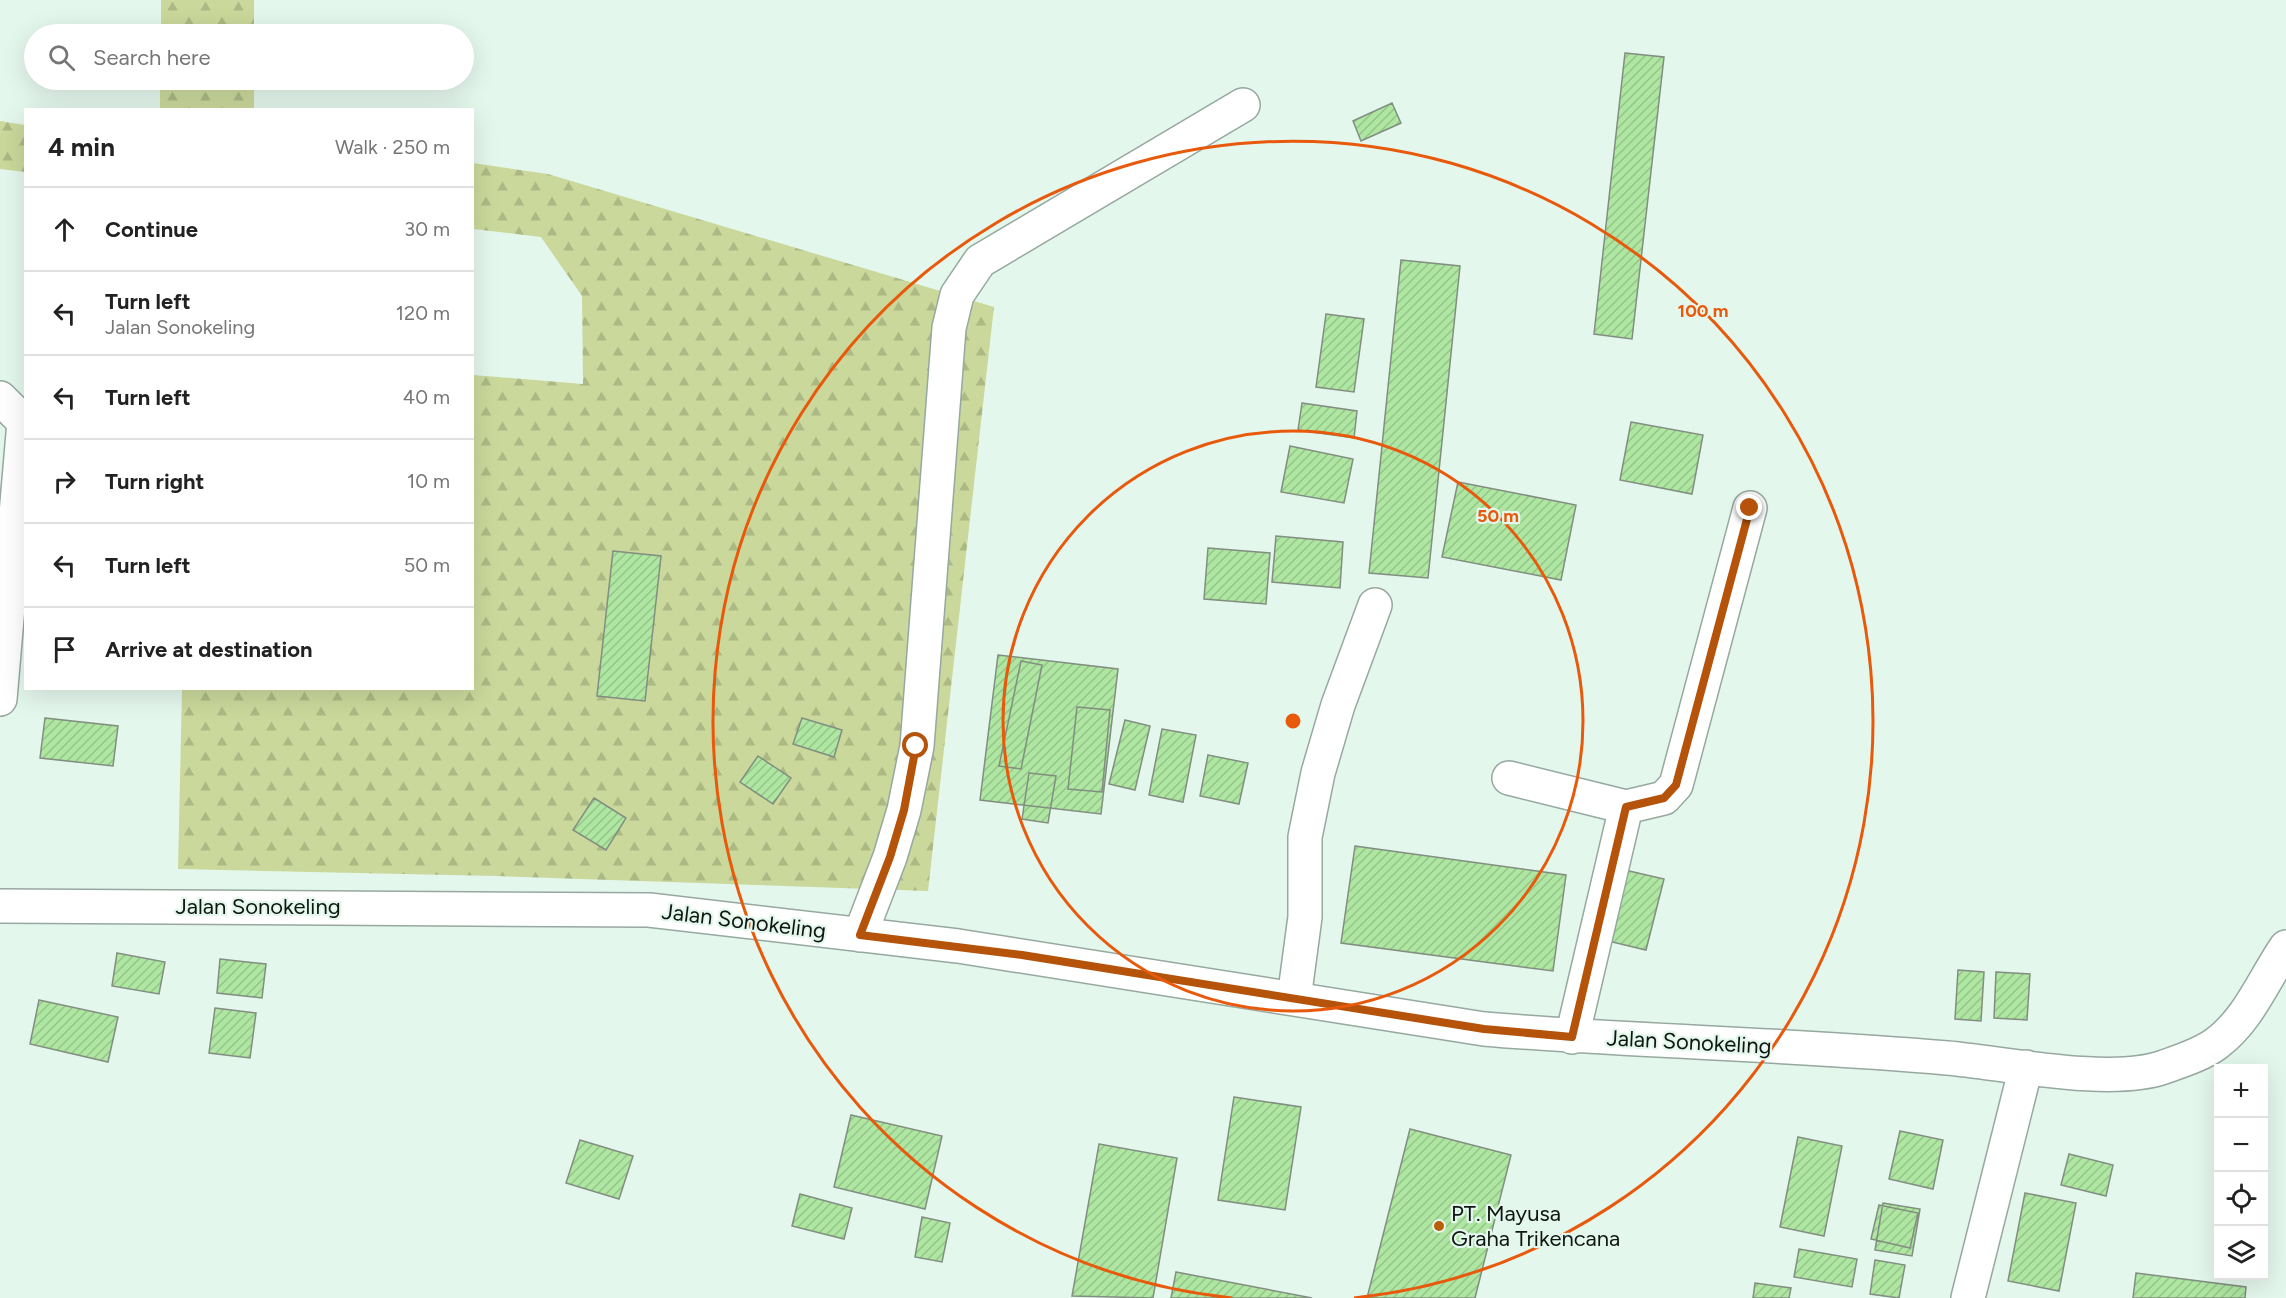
<!DOCTYPE html>
<html lang="en">
<head>
<meta charset="utf-8">
<style>
	:root { --surface:#fff; --page:#f2f2f2; --text:#222; --muted:#767676; --line:#e0e0e0 }
	body { margin:0; font-family:Figtree,sans-serif; background:var(--page); color:var(--text) }
	.controls { position:absolute; right:18px; bottom:18px; display:grid; overflow:hidden; border-radius:0px; box-shadow:0 6px 24px #0002 }
	.controls button { width:54px; height:54px; display:grid; place-items:center; padding:0; border:0; border-bottom:2px solid var(--line); background:var(--surface); color:var(--text); font:30px sans-serif }
	.stop { position:absolute; width:18px; height:18px; margin:-14px; border:4px solid #b45309; border-radius:50%; background:#fff }
	.stop.end { background:#b45309; border-color:#fff; box-shadow:0 2px 6px #0008 }
	.list { margin:0; padding:0; list-style:none }
	h2 { display:flex; justify-content:space-between; align-items:center; height:78px; margin:0; padding:0 24px; font-size:26px }
	h2 small { font-size:20px; font-weight:400; color:var(--muted) }
	.list li { display:grid; grid-template-columns:39px 1fr auto; gap:18px; align-items:center; box-sizing:border-box; height:84px; padding:0 24px; border-top:2px solid var(--line) }
	.list b { display:block; font-size:22px; white-space:nowrap }
	.list p { margin:0; font-size:20px; white-space:nowrap; color:var(--muted) }
	.list em { font-size:20px; font-style:normal; color:var(--muted) }
	.icon { flex:none; width:33px; height:33px; fill:none; stroke:currentColor; stroke-width:2; stroke-linecap:round; stroke-linejoin:round }
	.map { position:relative; flex:none; width:2286px; height:1298px; overflow:hidden }
	.search { position:absolute; background:var(--surface); box-shadow:0 6px 24px #0002; left:24px; top:24px; width:450px; height:66px; display:flex; align-items:center; gap:15px; box-sizing:border-box; padding:0 21px; border-radius:33px; color:var(--muted); font-size:22px }
	.panel { position:absolute; background:var(--surface); box-shadow:0 6px 24px #0002; left:24px; top:108px; width:450px; height:582px; border-radius:0px }
	.map>svg:first-child { display:block }
	.forest { fill:url(#forest-firs) }
	.building { fill:url(#building-hatch); stroke:#828e80; stroke-width:1.5 }
	.lines { fill:none; stroke-linecap:round; stroke-linejoin:round }
	.minor-casing { stroke:#96a89f; stroke-width:36 }
	.minor { stroke:#fff; stroke-width:33 }
	.route { stroke:#b45309; stroke-width:8 }
	.ring { fill:none; stroke:#e8590c; stroke-width:3 }
	.poi-dot { fill:#ba5d09; stroke:#e4f7ed; stroke-width:2 }
	.labels { text-anchor:middle; dominant-baseline:central; stroke-width:4.5; stroke-linejoin:round; paint-order:stroke }
	.street-label { font-size:22px; fill:#0f1612; stroke:#e4f7ed }
	.poi-label { font-size:22px; fill:#0f1612; stroke:#e4f7ed; text-anchor:start }
	.centre { fill:#e8590c; stroke:#e4f7ed; stroke-width:3 }
	.ring-label { font-size:18px; text-anchor:middle; font-weight:bold; fill:#e8590c; stroke:#e4f7ed; stroke-width:4.5; stroke-linejoin:round; paint-order:stroke }
</style>
</head>
<body>
<div class="map">
<svg width="2286" height="1298" viewBox="0 0 2286 1298">
	<defs>
		<pattern id="forest-firs" width="22" height="20" patternUnits="userSpaceOnUse" patternTransform="scale(1.5)"><rect width="22" height="20" fill="#cad89b"/><path d="M5 1l3.5 6h-7zM16 11l3.5 6h-7z" fill="#acb984"/></pattern>
		<pattern id="building-hatch" width="6" height="6" patternUnits="userSpaceOnUse" patternTransform="scale(1.5)"><rect width="6" height="6" fill="#aee6a2"/><path d="M-1 1l2-2M0 6l6-6M5 7l2-2" fill="none" stroke="#94c58a"/></pattern>
	</defs>
	<rect width="100%" height="100%" fill="#e4f7ed"/>
	<path class="forest" d="M161 0H254V34H161Z
		M160 80H254V109H160Z
		M0 121 25 125V172L0 169Z
		M473 163 548 174 994 307 928 891 496 876 178 869 182 689 472 688 473 375 583 384 582 296 541 237 473 229Z"/>
	<path class="building" d="M1625 53 1664 57 1632 339 1594 334Z
		M1392 103 1401 123 1361 141 1353 121Z
		M1401 260 1460 266 1428 578 1369 573Z
		M1326 314 1364 319 1354 392 1316 387Z
		M1302 403 1357 411 1354 438 1298 430Z
		M1631 422 1703 435 1692 494 1620 480Z
		M1290 446 1353 459 1344 503 1281 492Z
		M1458 482 1576 505 1561 580 1442 557Z
		M1276 536 1343 542 1340 588 1272 582Z
		M1208 548 1270 553 1266 604 1204 599Z
		M613 551 661 556 645 701 597 696Z
		M998 655 1118 669 1101 814 980 800Z
		M1021 661 1042 665 1021 769 999 766Z
		M1077 707 1110 710 1102 792 1068 789Z
		M45 718 118 726 113 766 40 758Z
		M802 718 842 730 834 757 793 744Z
		M1125 720 1150 726 1135 790 1109 784Z
		M1162 729 1196 735 1183 802 1149 795Z
		M1208 755 1248 763 1239 804 1200 796Z
		M758 756 791 778 773 804 740 782Z
		M1029 773 1056 776 1048 823 1022 819Z
		M594 798 626 818 606 850 573 830Z
		M1355 846 1566 875 1553 971 1341 943Z
		M1625 870 1664 879 1646 950 1608 941Z
		M117 953 165 962 159 994 112 986Z
		M220 959 266 964 262 998 217 993Z
		M1958 970 1984 972 1981 1021 1955 1019Z
		M1996 972 2030 974 2027 1020 1994 1018Z
		M39 1000 118 1017 108 1062 30 1044Z
		M215 1008 256 1013 250 1058 209 1053Z
		M1234 1097 1301 1107 1285 1210 1218 1200Z
		M851 1115 942 1136 925 1209 834 1187Z
		M1410 1129 1511 1155 1475 1298H1367Z
		M1900 1131 1943 1140 1933 1189 1889 1179Z
		M1798 1137 1842 1146 1824 1236 1780 1227Z
		M580 1140 633 1156 619 1199 566 1183Z
		M1099 1144 1177 1158 1153 1298 1072 1296Z
		M2069 1154 2113 1165 2106 1196 2061 1185Z
		M2025 1193 2076 1203 2059 1291 2008 1281Z
		M800 1194 852 1208 844 1239 792 1226Z
		M1883 1203 1920 1209 1912 1256 1875 1250Z
		M1879 1205 1918 1213 1910 1248 1871 1239Z
		M922 1217 950 1223 942 1262 915 1257Z
		M1799 1249 1857 1259 1852 1287 1794 1277Z
		M1875 1260 1905 1265 1899 1298 1870 1294Z
		M1176 1272 1312 1298H1171Z
		M2136 1273 2246 1287 2245 1298H2133Z
		M1755 1283 1791 1288 1789 1298H1753Z"/>
	<g class="lines">
		<defs>
			<path id="minor" d="M0 398 24 422 0 699
				M1509 778 1626 807
				M0 906 649 910 958 946 1484 1029C1638 1042 1793 1044 1947 1058 2005 1063 2111 1086 2164 1067 2181 1061 2203 1054 2217 1043 2249 1019 2264 979 2286 947
				M860 935 890 857 904 810 917 746 949 328 957 295 980 261 1243 105
				M1294 999 1305 917V837L1318 773 1338 705 1375 605
				M1572 1037 1626 807 1664 798 1676 785 1750 508
				M1968 1298 2026 1067"/>
		</defs>
		<use href="#minor" class="minor-casing"/>
		<use href="#minor" class="minor"/>
	</g>
	<g class="lines">
		<path class="route" d="M916 746 904 810 890 857 860 935 1022 955 1484 1029 1572 1037 1626 807 1664 798 1676 785 1750 508"/>
	</g>
	<g class="ring">
		<circle cx="1293" cy="721" r="290"/>
		<path d="M1232 1298A580 580 0 1 1 1354 1298"/>
	</g>
	<circle class="poi-dot" cx="1439" cy="1226" r="6"/>
	<g class="labels">
		<g class="street-label">
			<text x="258" y="906">Jalan Sonokeling</text>
			<text transform="translate(744 921) rotate(7)">Jalan Sonokeling</text>
			<text transform="translate(1689 1042) rotate(3)">Jalan Sonokeling</text>
		</g>
		<g class="poi-label">
			<text x="1451" y="1213">PT. Mayusa<tspan x="1451" dy="25">Graha Trikencana</tspan></text>
		</g>
	</g>
	<circle cx="1293" cy="721" r="9" class="centre"/>
	<g class="ring-label">
		<text x="1703" y="317">100 m</text>
		<text x="1498" y="522">50 m</text>
	</g>
</svg>
<div class="controls">
<button>+</button>
<button>−</button>
<button><svg class="icon" aria-label="locate" viewBox="0 0 24 24"><circle cx="12" cy="12" r="6"/><path d="M12 2v4M12 18v4M2 12h4M18 12h4"/></svg></button>
<button><svg class="icon" aria-label="layers" viewBox="0 0 24 24"><path d="M12 4l9 5-9 5-9-5zM3 14l9 5 9-5"/></svg></button>
</div>
<div class="stop" style="left:916px;top:746px"></div>
<div class="stop end" style="left:1750px;top:508px"></div>
<div class="search"><svg class="icon" aria-label="search" viewBox="0 0 24 24"><circle cx="10" cy="10" r="6"/><path d="M15 15l6 6"/></svg>Search here</div>
<section class="panel">
<h2>4 min<small>Walk · 250 m</small></h2>
<ul class="list">
<li><svg class="icon" aria-label="ahead" viewBox="0 0 24 24"><path d="M12 20V5M6 11l6-6 6 6"/></svg><div><b>Continue</b></div><em>30 m</em></li>
<li><svg class="icon" aria-label="left" viewBox="0 0 24 24"><path d="M17 20v-9H6M10 6l-5 5 5 5"/></svg><div><b>Turn left</b><p>Jalan Sonokeling</p></div><em>120 m</em></li>
<li><svg class="icon" aria-label="left" viewBox="0 0 24 24"><path d="M17 20v-9H6M10 6l-5 5 5 5"/></svg><div><b>Turn left</b></div><em>40 m</em></li>
<li><svg class="icon" aria-label="right" viewBox="0 0 24 24"><path d="M7 20v-9h11M14 6l5 5-5 5"/></svg><div><b>Turn right</b></div><em>10 m</em></li>
<li><svg class="icon" aria-label="left" viewBox="0 0 24 24"><path d="M17 20v-9H6M10 6l-5 5 5 5"/></svg><div><b>Turn left</b></div><em>50 m</em></li>
<li><svg class="icon" aria-label="arrive" viewBox="0 0 24 24"><path d="M6 21V4h12l-3 4 3 4H6"/></svg><div><b>Arrive at destination</b></div></li>
</ul>
</section>
</div>
</body>
</html>
